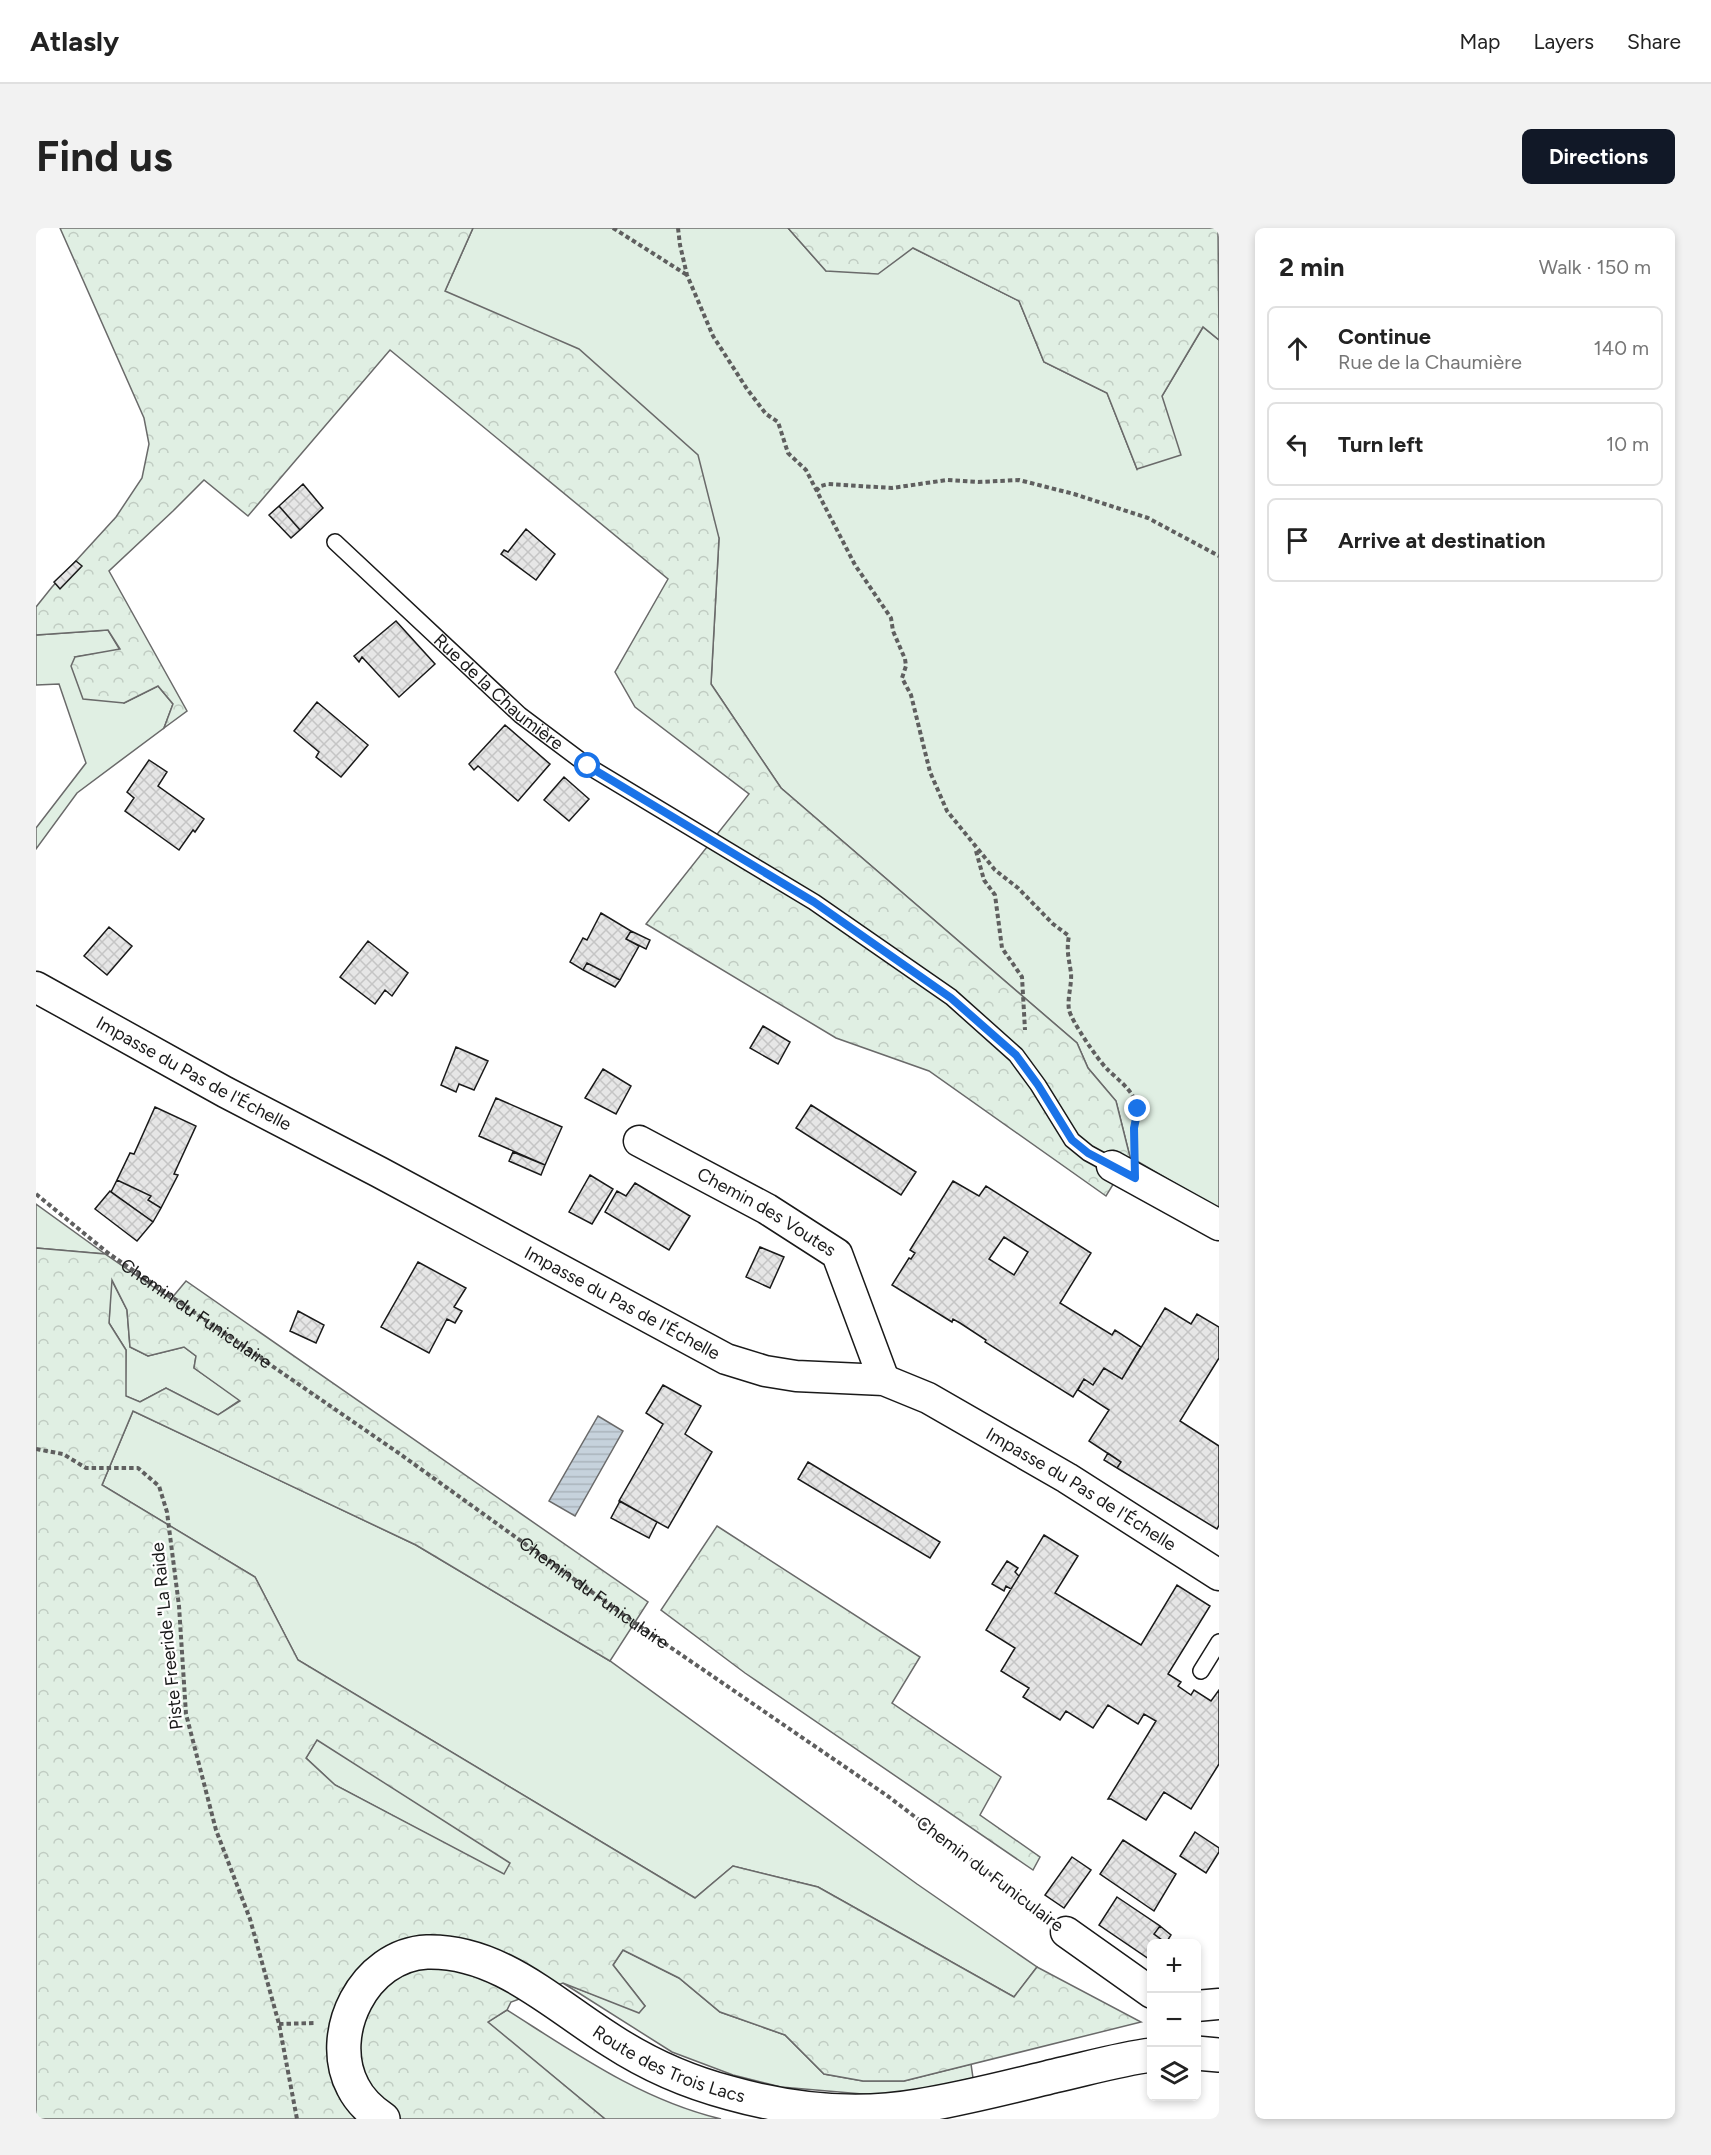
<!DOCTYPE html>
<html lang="en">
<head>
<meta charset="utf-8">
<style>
	:root { --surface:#fff; --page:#f2f2f2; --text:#222; --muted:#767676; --line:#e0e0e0; --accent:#111827 }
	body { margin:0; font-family:Figtree,sans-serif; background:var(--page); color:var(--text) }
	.controls { position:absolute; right:18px; bottom:18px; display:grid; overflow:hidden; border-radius:9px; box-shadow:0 3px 9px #0003 }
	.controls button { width:54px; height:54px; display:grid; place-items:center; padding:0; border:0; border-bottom:2px solid var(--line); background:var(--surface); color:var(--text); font:30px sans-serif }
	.stop { position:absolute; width:18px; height:18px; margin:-14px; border:4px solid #1a73e8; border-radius:50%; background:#fff }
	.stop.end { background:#1a73e8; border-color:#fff; box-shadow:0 2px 6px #0008 }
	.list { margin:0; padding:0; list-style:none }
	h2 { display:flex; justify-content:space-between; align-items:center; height:78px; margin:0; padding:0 24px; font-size:26px }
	h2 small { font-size:20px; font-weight:400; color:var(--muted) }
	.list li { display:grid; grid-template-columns:39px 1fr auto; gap:18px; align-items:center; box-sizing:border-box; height:84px; margin:0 12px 12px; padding:0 12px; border:2px solid var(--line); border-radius:9px }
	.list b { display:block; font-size:22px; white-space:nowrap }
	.list p { margin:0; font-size:20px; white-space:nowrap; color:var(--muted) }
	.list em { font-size:20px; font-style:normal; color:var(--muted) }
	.icon { flex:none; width:33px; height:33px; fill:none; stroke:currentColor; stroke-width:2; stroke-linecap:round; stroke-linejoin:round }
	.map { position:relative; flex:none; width:1183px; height:1891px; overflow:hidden; border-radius:9px }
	header { display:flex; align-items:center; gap:36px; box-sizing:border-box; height:84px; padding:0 30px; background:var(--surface); border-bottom:2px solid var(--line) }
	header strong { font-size:28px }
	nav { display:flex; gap:33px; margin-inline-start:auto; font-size:21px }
	.intro { display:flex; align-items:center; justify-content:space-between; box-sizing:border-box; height:144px; padding:0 36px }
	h1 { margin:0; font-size:42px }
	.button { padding:15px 27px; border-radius:9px; background:var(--accent); color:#fff; font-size:21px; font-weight:700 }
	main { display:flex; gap:36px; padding:0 36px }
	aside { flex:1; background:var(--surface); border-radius:9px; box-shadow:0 3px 9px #0003 }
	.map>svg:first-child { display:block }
	.grass { fill:#e0efe3; stroke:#6a6a6a; stroke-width:1.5 }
	.forest { fill:url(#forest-crowns); stroke:#6a6a6a; stroke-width:1.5; fill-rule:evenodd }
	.water { fill:url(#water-rules); stroke:#6a6a6a; stroke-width:1.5 }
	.building { fill:url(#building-cross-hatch); stroke:#1a1a1a; stroke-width:1.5; fill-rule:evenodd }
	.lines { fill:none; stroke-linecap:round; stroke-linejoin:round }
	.service-casing { stroke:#1a1a1a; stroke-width:18 }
	.minor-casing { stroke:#1a1a1a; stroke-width:33 }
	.tertiary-casing { stroke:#1a1a1a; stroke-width:36 }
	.path { stroke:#5f5f5f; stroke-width:4; stroke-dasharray:4.5 3; stroke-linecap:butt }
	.service { stroke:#fff; stroke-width:15 }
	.minor { stroke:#fff; stroke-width:30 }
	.tertiary { stroke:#fff; stroke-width:33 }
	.route { stroke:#1a73e8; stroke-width:8 }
	.labels { text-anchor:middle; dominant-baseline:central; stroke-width:4.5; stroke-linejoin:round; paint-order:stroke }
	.street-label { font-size:18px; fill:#1a1a1a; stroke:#fff }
</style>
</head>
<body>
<header>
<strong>Atlasly</strong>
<nav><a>Map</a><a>Layers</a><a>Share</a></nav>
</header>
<div class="intro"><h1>Find us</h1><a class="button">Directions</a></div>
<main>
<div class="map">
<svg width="1183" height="1891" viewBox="0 0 1183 1891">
	<defs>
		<pattern id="forest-crowns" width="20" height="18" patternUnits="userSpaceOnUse" patternTransform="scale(1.5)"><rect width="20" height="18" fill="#e0efe3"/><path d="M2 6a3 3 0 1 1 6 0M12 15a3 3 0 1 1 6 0" fill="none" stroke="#c0ccc2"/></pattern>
		<pattern id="water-rules" width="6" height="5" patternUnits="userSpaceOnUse" patternTransform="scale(1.5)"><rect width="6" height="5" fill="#c6d2dc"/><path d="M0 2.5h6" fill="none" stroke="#aab4bc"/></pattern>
		<pattern id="building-cross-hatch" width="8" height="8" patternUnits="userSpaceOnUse" patternTransform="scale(1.5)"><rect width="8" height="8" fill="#e6e6e6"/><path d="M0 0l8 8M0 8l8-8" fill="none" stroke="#c5c5c5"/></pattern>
	</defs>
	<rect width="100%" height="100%" fill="#fff"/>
	<path class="grass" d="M437 0H752L790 43 877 20 983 73 1008 134 1071 165 1101 241 1126 168 1167 99 1183 112V981L1094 929 1080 873 1052 840 1041 815 745 560 675 456 683 310 409 63Z
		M72 402 84 422 39 429 88 475 122 458 137 476 128 500 41 565 0 621V600L50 535 23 456 0 457V407Z
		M0 976 69 1026 0 1020Z
		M75 1051 91 1082 94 1119 112 1128 148 1119 160 1128 158 1140 204 1172 182 1187 130 1160 104 1174 89 1168 90 1122 73 1095Z
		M97 1183 380 1317 574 1433 881 1656 1001 1739 978 1769 782 1659 697 1638 659 1670 262 1432 219 1349 66 1257Z
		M281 1511 475 1635 468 1647 299 1557 270 1530Z
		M587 1722 643 1750 684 1784 749 1807 788 1846 827 1853H868L935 1836 937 1850 889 1861 838 1867 745 1859 697 1847 636 1824 527 1755 603 1784 609 1778 577 1737Z
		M471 1782C539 1825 605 1872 685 1891H569L451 1794Z"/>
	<path class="forest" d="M24 0H437L409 63 543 121 662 227 683 310 675 456 745 560 1041 815 1052 840 1080 873 1094 929 1070 968 893 843 800 810 610 696 713 566 599 479 579 444 632 351 354 122 212 288 168 252 137 283 73 343 151 483 128 500 137 476 122 458 88 475 47 471 35 438 39 429 84 421 72 402 0 407V379L16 359 80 289 106 250 113 216 108 190Z
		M752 0H1182L1183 112 1167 99 1126 168 1145 227 1101 241 1071 165 1008 134 983 73 877 20 842 46 790 43Z
		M0 1020 69 1026 135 1071 150 1053 612 1374 574 1433 380 1317 97 1183 66 1257 219 1349 262 1432 659 1670 697 1638 782 1659 978 1769 1001 1739 1105 1794 868 1853H827L788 1846 749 1807 684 1784 643 1750 587 1722 577 1737 609 1778 603 1785 527 1755 475 1774 471 1782 452 1794 569 1891H0ZM76 1052 91 1082 94 1119 112 1128 148 1119 160 1128 158 1140 204 1173 182 1187 130 1160 104 1174 90 1168V1122L73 1095ZM281 1512 474 1635 468 1646 299 1557 270 1530Z
		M681 1298 884 1429 856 1475 965 1549 944 1587 1004 1629 997 1642 709 1445 625 1382Z"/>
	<path class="water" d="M562 1188 587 1203 539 1288 513 1273Z"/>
	<path class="building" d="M267 256 287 280 264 302 243 278Z
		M243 278 264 302 255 310 233 287Z
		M490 301 519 326 500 352 465 326 468 322 472 324Z
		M40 333 46 338 24 361 18 354Z
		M360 393 399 436 363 469 326 429 323 434 318 428Z
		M281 474 332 517 305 549 280 529 283 524 258 503Z
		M469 497 514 536 482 573 442 538 438 542 433 536Z
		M113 532 131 544 122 558 168 591 159 604 157 602 143 622 89 583 98 570 91 564Z
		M528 549 553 571 533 593 508 572Z
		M565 685 595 703 590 711 603 718 584 752 551 735 547 742 534 734 547 710 551 712Z
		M73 699 96 718 71 747 48 728Z
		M595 703 614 712 610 721 590 711Z
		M332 713 372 745 356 768 349 762 339 776 304 749Z
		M551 735 584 752 579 759 547 742Z
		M727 798 754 814 742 836 714 820Z
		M420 819 452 833 438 862 423 856 420 864 405 857Z
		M567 841 595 858 580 886 549 870Z
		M460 870 526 899 509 937 443 908Z
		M775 877 880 944 865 967 760 900Z
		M119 879 160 898 138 946 142 947 125 980 112 972 115 968 81 952 94 925 98 926Z
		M477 924 509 937 505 947 473 933Z
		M554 947 577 961 556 996 533 984Z
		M81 952 115 968 112 972 125 980 117 994 75 964Z
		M917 953 943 968 950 958 1055 1025 1024 1075 1076 1107 1079 1102 1105 1119 1086 1151 1068 1140 1057 1157 1048 1151 1037 1169 949 1114 950 1112 924 1095 917 1091 916 1094 856 1057 873 1030 875 1031 879 1025 874 1022ZM968 1009 992 1024 978 1047 953 1031Z
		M599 955 654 988 633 1022 569 984 581 963 590 968Z
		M74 963 117 994 101 1013 59 981Z
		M724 1019 748 1029 734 1060 710 1049Z
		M382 1034 430 1060 418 1079 426 1083 419 1095 411 1091 393 1125 345 1099Z
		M1129 1080 1155 1096 1161 1086 1183 1099V1130L1144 1193 1183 1218V1297L1181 1301 1081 1240 1085 1234 1053 1213 1073 1182 1042 1162 1048 1151 1057 1157 1068 1140 1086 1151Z
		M262 1083 288 1097 280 1115 254 1103Z
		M627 1157 665 1178 649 1206 676 1224 632 1300 583 1273 627 1196 610 1185Z
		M1072 1225 1085 1234 1081 1240 1068 1232Z
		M772 1234 904 1314 894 1330 762 1251Z
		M584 1273 621 1294 613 1310 575 1290Z
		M1008 1307 1042 1328 1019 1365 1105 1417 1141 1357 1174 1378 1132 1446 1145 1454 1142 1458 1155 1467 1158 1462 1175 1473 1183 1462V1536L1155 1581 1128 1564 1110 1592 1075 1571H1072L1120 1493 1108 1486 1102 1496 1072 1477 1057 1500 1030 1483 1024 1492 987 1469 993 1460 965 1443 979 1420 950 1402Z
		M971 1333 982 1340 979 1344 983 1348 975 1361 970 1358 968 1363 956 1356Z
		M1159 1604 1183 1620V1624L1170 1645 1144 1628Z
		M1087 1612 1140 1646 1118 1683 1064 1646Z
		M1036 1629 1055 1642 1028 1680 1009 1667Z
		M1081 1669 1124 1698 1118 1706 1130 1715 1116 1716V1733L1063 1697Z
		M1124 1698 1135 1707 1130 1715 1118 1706Z"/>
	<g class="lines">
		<defs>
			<g id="service">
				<path id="s2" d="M299 314 484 487 552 538 778 674 915 769 980 827 1002 857 1036 912 1052 925 1076 938"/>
				<path d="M1165 1443 1183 1414"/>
			</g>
			<g id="minor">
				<path id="s3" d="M0 759 189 864 343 944 690 1131 729 1143 760 1148 848 1152 892 1170 1031 1250 1183 1347"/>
				<path id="s4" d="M603 913 731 981 801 1026 848 1152"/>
				<path d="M1076 938 1183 997"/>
				<path d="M1030 1704 1116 1765"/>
				<path d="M1160 1778 1183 1776"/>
			</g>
			<g id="tertiary">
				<path d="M1160 1825 1183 1827"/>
				<path id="s5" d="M347 1891C335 1883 324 1873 317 1859 289 1806 328 1727 391 1724 463 1722 518 1777 576 1813 613 1837 652 1854 694 1865 755 1882 819 1889 882 1878 927 1871 973 1859 1018 1848 1050 1841 1083 1831 1116 1827"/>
			</g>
		</defs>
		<use href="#service" class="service-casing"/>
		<use href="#minor" class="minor-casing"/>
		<use href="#tertiary" class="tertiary-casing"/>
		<g class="path">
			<path d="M577 0 651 47"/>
			<path d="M642 0 644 17 651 47 677 108 711 161 730 186 742 194 752 225 770 242 819 337 855 390 857 403 869 431 870 438 866 450 875 467 894 544 911 583 959 642 982 660 1017 696 1033 708C1030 722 1033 731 1035 745 1036 757 1031 770 1033 782 1036 794 1062 832 1071 841 1082 852 1100 864 1101 881 1102 888 1098 904 1098 914"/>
			<path d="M780 263 785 258 792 256 856 260 911 252 942 254 983 252 1038 266 1112 290 1183 328"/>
			<path d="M940 623 948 652 959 667 966 720 986 749 989 802"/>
			<path id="s1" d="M0 966 72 1025 364 1226 599 1395 853 1569 1006 1686"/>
			<path d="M0 1221 27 1226 50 1240H102L123 1258 131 1284 143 1378 150 1486 180 1602 214 1691 243 1796 261 1891"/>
			<path d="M243 1796 279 1795"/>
		</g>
		<use href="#service" class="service"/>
		<use href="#minor" class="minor"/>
		<use href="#tertiary" class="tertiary"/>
	</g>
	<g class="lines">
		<path class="route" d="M552 538 778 674 915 770 980 827 1002 857 1036 912 1052 925 1099 950 1098 900 1102 881"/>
	</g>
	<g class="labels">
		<g class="street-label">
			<text stroke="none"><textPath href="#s2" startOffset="222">Rue de la Chaumière</textPath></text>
			<text stroke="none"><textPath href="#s3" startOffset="180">Impasse du Pas de l'Échelle</textPath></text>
			<text stroke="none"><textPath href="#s4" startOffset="146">Chemin des Voutes</textPath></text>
			<text stroke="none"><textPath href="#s3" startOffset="666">Impasse du Pas de l'Échelle</textPath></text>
			<text stroke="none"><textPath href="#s1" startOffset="200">Chemin du Funiculaire</textPath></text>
			<text stroke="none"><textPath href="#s3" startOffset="1170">Impasse du Pas de l'Échelle</textPath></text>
			<text stroke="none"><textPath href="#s1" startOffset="686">Chemin du Funiculaire</textPath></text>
			<text transform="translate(131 1408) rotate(-96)">Piste Freeride "La Raide</text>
			<text transform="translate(954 1646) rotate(37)">Chemin du Funiculaire</text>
			<text stroke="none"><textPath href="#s5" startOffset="495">Route des Trois Lacs</textPath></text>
		</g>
	</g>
</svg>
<div class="controls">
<button>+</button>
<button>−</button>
<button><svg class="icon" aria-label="layers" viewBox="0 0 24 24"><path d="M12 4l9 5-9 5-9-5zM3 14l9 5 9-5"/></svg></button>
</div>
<div class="stop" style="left:552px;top:538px"></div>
<div class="stop end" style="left:1102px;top:881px"></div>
</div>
<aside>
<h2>2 min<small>Walk · 150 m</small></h2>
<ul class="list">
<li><svg class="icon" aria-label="ahead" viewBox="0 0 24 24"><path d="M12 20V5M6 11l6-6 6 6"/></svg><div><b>Continue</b><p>Rue de la Chaumière</p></div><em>140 m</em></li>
<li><svg class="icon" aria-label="left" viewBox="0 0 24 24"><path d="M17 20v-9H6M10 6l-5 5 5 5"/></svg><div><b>Turn left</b></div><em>10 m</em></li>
<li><svg class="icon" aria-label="arrive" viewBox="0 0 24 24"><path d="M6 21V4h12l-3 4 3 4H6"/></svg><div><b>Arrive at destination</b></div></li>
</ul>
</aside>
</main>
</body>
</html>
